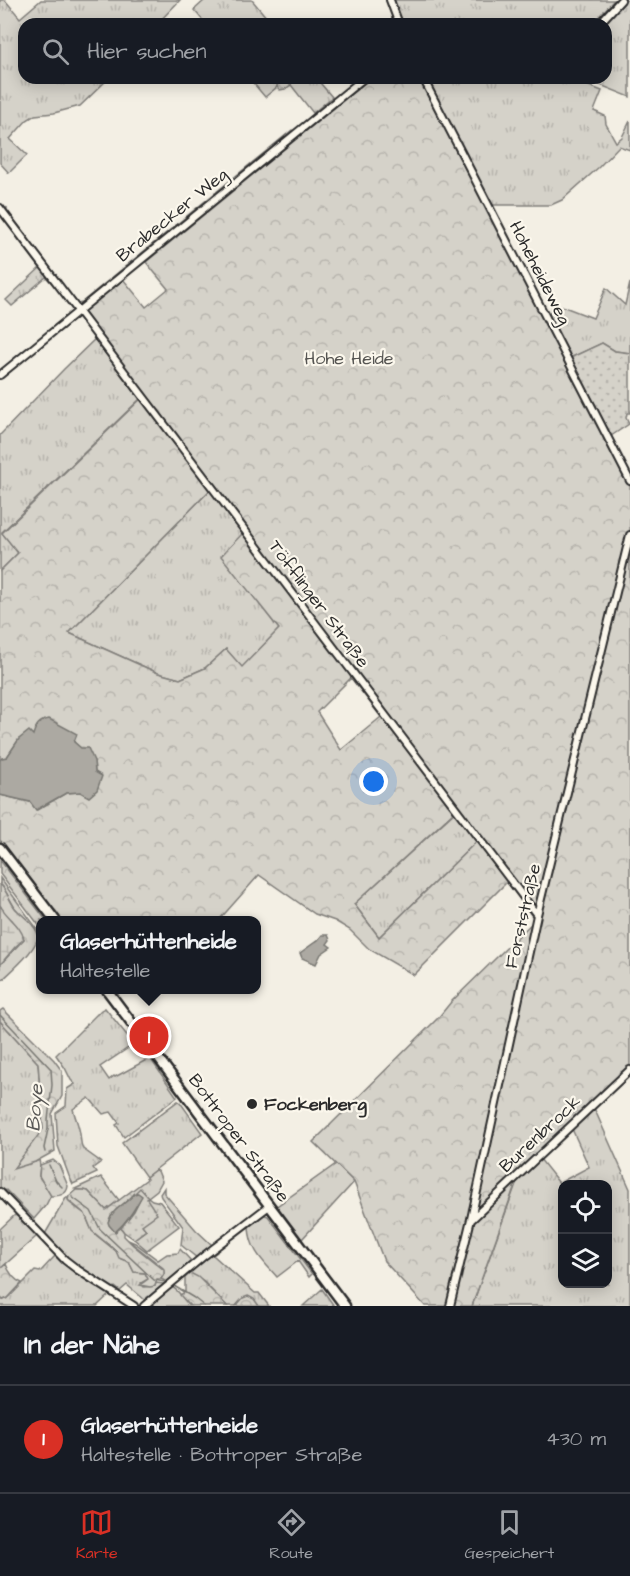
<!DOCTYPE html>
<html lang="de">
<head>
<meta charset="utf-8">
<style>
	:root { --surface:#171b24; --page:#242831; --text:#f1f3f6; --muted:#9ea1a6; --line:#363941; --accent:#d93025 }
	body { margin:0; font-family:"Architects Daughter",sans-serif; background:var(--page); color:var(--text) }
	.controls { position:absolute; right:18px; bottom:18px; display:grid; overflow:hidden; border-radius:12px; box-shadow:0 3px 15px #0003 }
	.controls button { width:54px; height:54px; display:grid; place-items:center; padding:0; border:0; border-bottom:2px solid var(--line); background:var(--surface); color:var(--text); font:30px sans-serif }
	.you { position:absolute; left:374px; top:782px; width:21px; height:21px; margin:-15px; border:4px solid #fff; border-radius:50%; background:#1a73e8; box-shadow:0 0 0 9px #1a73e833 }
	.badge { display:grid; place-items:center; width:39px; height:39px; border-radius:50%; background:var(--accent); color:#fff; font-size:20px; font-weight:700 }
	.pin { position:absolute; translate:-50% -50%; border:3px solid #fff; box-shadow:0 2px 6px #0006 }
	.popup { position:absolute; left:36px; top:916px; width:225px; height:78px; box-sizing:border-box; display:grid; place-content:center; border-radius:12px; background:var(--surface); filter:drop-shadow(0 2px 4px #0005); font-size:20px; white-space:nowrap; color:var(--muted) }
	.popup b { font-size:22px; color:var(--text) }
	.popup::after { content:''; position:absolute; left:50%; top:100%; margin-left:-12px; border:12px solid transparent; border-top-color:var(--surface) }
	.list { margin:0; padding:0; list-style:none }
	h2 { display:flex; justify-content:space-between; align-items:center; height:78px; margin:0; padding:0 24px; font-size:26px }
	h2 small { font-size:20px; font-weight:400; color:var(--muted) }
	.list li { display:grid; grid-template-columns:39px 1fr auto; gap:18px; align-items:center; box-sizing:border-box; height:108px; padding:0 24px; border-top:2px solid var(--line) }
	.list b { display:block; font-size:22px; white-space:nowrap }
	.list p { margin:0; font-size:20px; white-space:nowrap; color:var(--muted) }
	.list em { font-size:20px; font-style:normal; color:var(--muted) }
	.icon { flex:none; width:33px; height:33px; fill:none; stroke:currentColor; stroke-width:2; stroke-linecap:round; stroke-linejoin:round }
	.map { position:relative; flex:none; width:630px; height:1306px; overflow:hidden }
	.search { position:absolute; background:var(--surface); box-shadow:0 3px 15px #0003; left:18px; right:18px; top:18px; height:66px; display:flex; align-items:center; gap:15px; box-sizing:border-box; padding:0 21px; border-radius:18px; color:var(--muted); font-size:22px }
	.sheet { height:186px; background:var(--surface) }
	nav { display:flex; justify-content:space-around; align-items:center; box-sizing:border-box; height:84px; border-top:2px solid var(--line); background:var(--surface); font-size:16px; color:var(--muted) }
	nav a { display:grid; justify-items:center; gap:3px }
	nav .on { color:var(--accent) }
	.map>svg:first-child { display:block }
	.grass { fill:url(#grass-tufts); stroke:#807e7a; stroke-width:1.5; fill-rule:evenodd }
	.forest { fill:url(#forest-crowns); stroke:#807e7a; stroke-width:1.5; fill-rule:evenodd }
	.wetland { fill:url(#wetland-marsh); stroke:#807e7a; stroke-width:1.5 }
	.garden { fill:url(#garden-dots); stroke:#807e7a; stroke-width:1.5 }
	.water { fill:#aca9a2; stroke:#787772; stroke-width:1.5 }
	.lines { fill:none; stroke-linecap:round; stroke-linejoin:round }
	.stream { stroke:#787772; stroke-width:1.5 }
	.street-casing { stroke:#2b2b2b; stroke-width:10 }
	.secondary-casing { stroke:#2b2b2b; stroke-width:13 }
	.street { stroke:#fbf7ec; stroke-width:6 }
	.secondary { stroke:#fbf7ec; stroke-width:8 }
	.poi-dot { fill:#2b2b2b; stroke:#fbf7ec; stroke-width:2 }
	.labels { text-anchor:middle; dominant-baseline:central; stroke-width:4.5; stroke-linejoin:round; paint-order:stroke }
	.street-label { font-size:18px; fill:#2b2b2b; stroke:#fbf7ec }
	.park-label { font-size:18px; fill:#565552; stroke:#fbf7ec }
	.poi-label { font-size:18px; font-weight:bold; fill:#2b2b2b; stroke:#fbf7ec; text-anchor:start }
	.water-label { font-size:20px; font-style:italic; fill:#585755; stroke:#fbf7ec }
</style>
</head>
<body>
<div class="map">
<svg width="630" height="1306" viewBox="0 0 630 1306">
	<defs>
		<pattern id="grass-tufts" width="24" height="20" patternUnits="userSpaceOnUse" patternTransform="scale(1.5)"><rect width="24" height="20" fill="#d5d2c9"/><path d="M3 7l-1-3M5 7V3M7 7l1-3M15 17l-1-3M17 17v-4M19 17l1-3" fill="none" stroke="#b7b4ad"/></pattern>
		<pattern id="forest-crowns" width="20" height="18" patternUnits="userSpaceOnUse" patternTransform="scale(1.5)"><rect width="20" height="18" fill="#d5d2c9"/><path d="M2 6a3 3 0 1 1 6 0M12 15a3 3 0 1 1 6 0" fill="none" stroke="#b7b4ad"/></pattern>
		<pattern id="wetland-marsh" width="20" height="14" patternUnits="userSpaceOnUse" patternTransform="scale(1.5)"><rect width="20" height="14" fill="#d5d2c9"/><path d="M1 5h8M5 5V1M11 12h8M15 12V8" fill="none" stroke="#b7b4ad"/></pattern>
		<pattern id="garden-dots" width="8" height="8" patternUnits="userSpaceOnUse" patternTransform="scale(1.5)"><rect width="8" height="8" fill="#d5d2c9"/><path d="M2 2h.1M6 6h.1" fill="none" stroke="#b7b4ad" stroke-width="1.8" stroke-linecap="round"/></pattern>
	</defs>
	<rect width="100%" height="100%" fill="#f3efe4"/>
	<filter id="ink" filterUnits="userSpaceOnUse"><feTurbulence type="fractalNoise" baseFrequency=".0167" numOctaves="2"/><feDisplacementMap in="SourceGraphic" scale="12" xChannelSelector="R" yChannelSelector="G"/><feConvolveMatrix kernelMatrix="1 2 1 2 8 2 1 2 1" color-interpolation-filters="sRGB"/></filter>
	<g filter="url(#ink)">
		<path class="grass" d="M0 0H5L20 18 41 0H180L157 24H24V78H109L80 106 54 113 35 115 27 120 10 139 27 155 9 173 0 163Z
			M205 0H252L272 24H206L194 10Z
			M394 0H614L592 24H402Z
			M624 0H630V97L583 78H606V24H603Z
			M249 78H278L277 87 265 97Z
			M291 78H316L332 97 313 113 291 85Z
			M427 78H568L602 91 594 111 605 116 606 124 616 142 622 137 630 121V150L619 146 599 167 562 200 551 205H491Z
			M292 130 294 132 82 305 75 303 5 211 7 207V210L77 303 82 302Z
			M0 211 61 291 60 292 46 277 12 306 6 300 40 268 0 215Z
			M630 283V353L615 351 602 343 570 358 547 317 554 303 593 318 606 288 625 305Z
			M95 339 140 399 2 532 18 553 0 571V435L64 369Z
			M210 490 244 533 222 556 279 629 242 668 226 649 205 668 180 679 158 673 69 633Z
			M455 812 477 841 379 937 354 904Z
			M0 878 38 930 39 933 38 934 15 908 3 887 0 884Z
			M105 1008 134 1044 100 1067 109 1080 114 1076 115 1077 150 1058 177 1097 124 1137 116 1125 119 1123 111 1112 103 1114 89 1098 73 1109C75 1117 79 1126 80 1134 81 1140 80 1143 83 1149L101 1162 93 1168 97 1173 73 1184 69 1176 58 1146 56 1113 66 1106 67 1089 75 1084 71 1080 65 1068 56 1055 101 1010Z
			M0 1021 38 1063 43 1130 14 1168 35 1162 39 1160 40 1165 39 1176 51 1195 46 1205 34 1219 6 1190 3 1191 0 1187Z
			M178 1101 180 1102 202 1133 146 1177 122 1143Z
			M594 1108 630 1189V1306H472L517 1181 540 1159 559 1183 589 1167 572 1129ZM562 1184H608V1284H562Z
			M336 1164 354 1182 302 1239 277 1206Z
			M101 1177 119 1200 106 1210 88 1191 75 1189Z
			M164 1188V1193L196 1230 212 1245 197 1258 181 1245 183 1227 161 1197 160 1194Z
			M148 1197 152 1200 160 1202 179 1226 147 1250 134 1239 146 1230 142 1225 147 1199Z
			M66 1198H68L70 1203 85 1214 90 1226 96 1235 116 1251 121 1259 129 1262 134 1272 145 1273 148 1279 141 1283 144 1287 155 1286 156 1283 164 1284 145 1300 127 1285 120 1291 115 1287 113 1290 70 1262 45 1236V1234Z
			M263 1214 268 1216 312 1274 309 1277 298 1261 277 1277C263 1261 250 1250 249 1227V1225Z
			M15 1215 22 1219 37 1236 0 1269V1229Z
			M128 1240 135 1243 158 1260 167 1254 178 1253 180 1249 192 1262 167 1282 161 1279 164 1274 163 1268Z
			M216 1250 217 1252 213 1255 255 1293H259L269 1306H259L254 1300 243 1298 236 1306H227L204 1282 190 1273 187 1274 214 1251Z
			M55 1256C72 1272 90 1283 110 1294L97 1306H0V1297L3 1300 8 1298 35 1271 40 1272Z
			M170 1286C180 1290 182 1299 190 1306H148Z
			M322 1289 334 1306H303Z"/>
		<path class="forest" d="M278 78H291V85L285 89 280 90 277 87Z
			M371 78H420L630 481V1068L520 1171 472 1306H425L384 1261 354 1182 313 1142 438 1018 451 1002 535 920 507 882 414 975 369 949 350 930 335 921 315 914 259 875 219 920H60L0 840V795L30 802 37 810 66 793 80 792 95 772 94 761 74 742 33 735 19 739 7 757 3 758 0 760V571L18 553 2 533 145 395 83 311 123 279 146 307 168 289 146 262ZM210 490 243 533 221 556 279 629 242 667 226 649 205 668 180 679 158 673 69 633ZM351 678 381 717 341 750 317 712ZM454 812 477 841 379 937 354 904Z
			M0 860 46 920H41V928L0 874Z
			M0 884C7 891 9 900 15 908 21 915 33 922 37 932 44 944 9 973 0 982V965L24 939 12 920 4 914 0 905Z
			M3 1009 54 1060 62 1071V1096L52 1114 55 1151 35 1162 13 1169 43 1129 38 1063 0 1021V1011Z
			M53 1160 59 1165 68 1186C67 1195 59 1196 51 1196L39 1176 40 1165Z
			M155 1170 158 1171 162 1181 157 1190 148 1197 140 1189 128 1202 111 1215 115 1232 121 1228 124 1232V1236L133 1245 164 1270V1274L161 1279H157L155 1286 150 1287 140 1285 148 1279 145 1273 134 1272 129 1262 119 1258 116 1251 92 1231 85 1214 68 1200 69 1196 76 1190H84L88 1191 106 1210 147 1179 146 1177Z
			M6 1264C9 1272 14 1280 22 1283L8 1298 3 1300 0 1297V1269Z
			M190 1273 198 1277 227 1306H190L180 1295 185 1292V1278Z
			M248 1296 254 1299 259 1306H236L243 1298Z"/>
		<path class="wetland" d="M0 905C6 917 21 925 24 939L15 947 0 965Z"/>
		<path class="garden" d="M602 343 615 351 630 353V413H627L626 418 629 424 611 436 570 358Z
			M140 1188 148 1197 147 1199 157 1214 142 1225 146 1230 134 1239 124 1232 121 1228 134 1211 140 1199 137 1193 134 1194Z"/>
		<path class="water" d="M49 719 77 734 74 742 81 748H88L94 761 95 772 102 776 97 790 89 797 80 792 66 793 36 810 30 802 0 795V760L2 758 7 757 19 739 29 731 33 735C36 725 39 721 49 719Z
			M322 935H328L330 940 327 944 331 947 321 954 316 964 302 958 300 953 318 940Z
			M138 1193 142 1196C134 1210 127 1222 115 1232L109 1225 108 1222C112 1209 126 1204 134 1194Z"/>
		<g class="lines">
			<path class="stream" d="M0 1015 51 1069 52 1085 48 1120V1129L44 1148 45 1152
				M49 1165 56 1181 62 1187
				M72 1197 91 1211 100 1229 154 1280 165 1282
				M174 1286 194 1298 204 1306"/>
			<defs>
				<path id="street" d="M390 0 399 24
					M599 24 621 0
					M423 78 630 481
					M0 208 537 915
					M0 375 364 78
					M0 1192 65 1260 78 1270 134 1306
					M472 1219 630 1070
					M144 1306 205 1255 269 1206
					M450 1306 471 1219 537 915 630 535"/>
				<path id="secondary" d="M0 848 55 920
					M107 990 345 1306"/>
			</defs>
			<use href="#street" class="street-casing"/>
			<use href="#secondary" class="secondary-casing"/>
			<use href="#street" class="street"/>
			<use href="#secondary" class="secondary"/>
		</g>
	</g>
	<circle class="poi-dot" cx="252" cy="1104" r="6"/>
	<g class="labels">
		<g class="street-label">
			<text transform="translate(172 215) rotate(-39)">Brabecker Weg</text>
			<text transform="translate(540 273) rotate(63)">Hoheheideweg</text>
			<text transform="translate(319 604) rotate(53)">Töfflinger Straße</text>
			<text transform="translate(523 916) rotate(-77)">Forststraße</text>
			<text transform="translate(540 1134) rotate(-43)">Burenbrock</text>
			<text transform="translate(239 1138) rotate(53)">Bottroper Straße</text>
		</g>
		<g class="park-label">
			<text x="349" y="358">Hohe Heide</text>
		</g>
		<g class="poi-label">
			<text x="264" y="1104">Fockenberg</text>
		</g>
		<g class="water-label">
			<text transform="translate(35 1108) rotate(-86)">Boye</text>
		</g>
	</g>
</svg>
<div class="controls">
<button><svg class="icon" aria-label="locate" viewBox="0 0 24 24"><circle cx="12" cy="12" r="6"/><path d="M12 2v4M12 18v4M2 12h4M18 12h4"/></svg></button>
<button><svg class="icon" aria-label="layers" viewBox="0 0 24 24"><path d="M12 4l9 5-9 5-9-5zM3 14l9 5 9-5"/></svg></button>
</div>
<div class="you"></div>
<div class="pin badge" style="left:149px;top:1036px">1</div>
<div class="popup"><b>Glaserhüttenheide</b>Haltestelle</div>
<div class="search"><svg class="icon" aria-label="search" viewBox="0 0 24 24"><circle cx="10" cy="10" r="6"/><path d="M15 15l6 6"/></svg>Hier suchen</div>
</div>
<section class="sheet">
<h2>In der Nähe<small></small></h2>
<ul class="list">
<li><span class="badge">1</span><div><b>Glaserhüttenheide</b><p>Haltestelle · Bottroper Straße</p></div><em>430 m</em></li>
</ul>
</section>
<nav>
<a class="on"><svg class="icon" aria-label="map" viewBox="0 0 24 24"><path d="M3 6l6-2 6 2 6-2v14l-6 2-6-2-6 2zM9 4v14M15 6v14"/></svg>Karte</a>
<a><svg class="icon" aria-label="directions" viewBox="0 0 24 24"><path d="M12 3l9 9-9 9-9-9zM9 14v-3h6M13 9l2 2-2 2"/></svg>Route</a>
<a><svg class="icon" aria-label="saved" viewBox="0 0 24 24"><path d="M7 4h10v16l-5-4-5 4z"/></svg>Gespeichert</a>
</nav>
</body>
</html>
